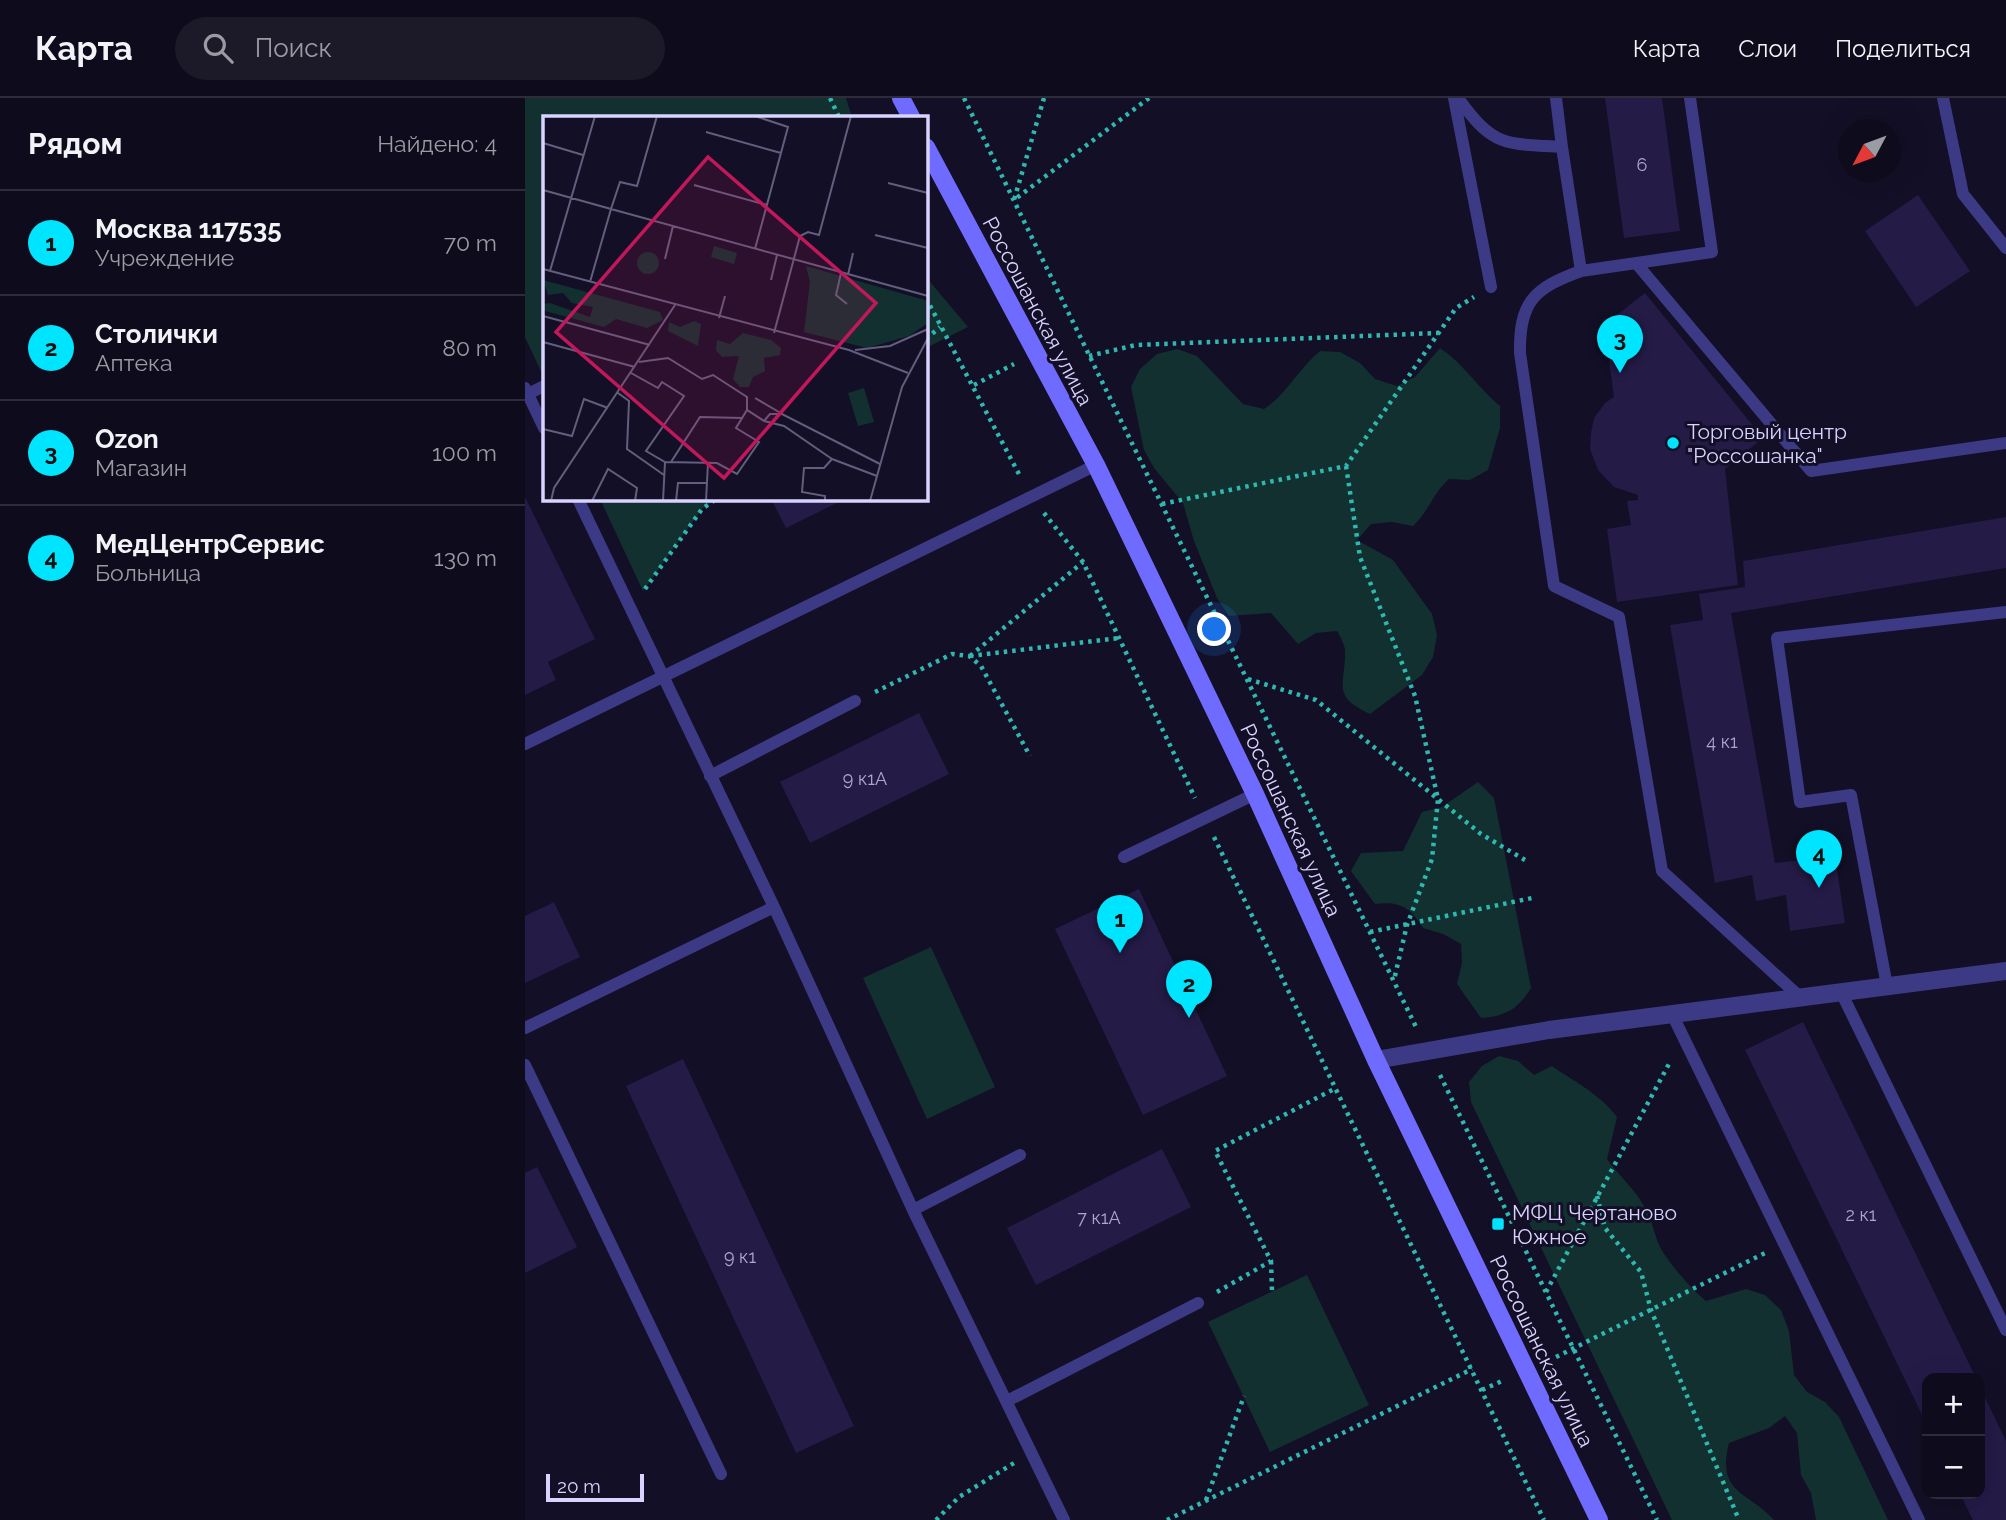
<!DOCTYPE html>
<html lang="ru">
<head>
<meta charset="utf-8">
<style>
	:root { --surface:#0e0b1c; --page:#1c1929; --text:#f1f3f6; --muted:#9b9ba3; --line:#2e2b3b; --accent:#00e5ff }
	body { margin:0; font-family:Raleway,sans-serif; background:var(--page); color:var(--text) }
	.controls { position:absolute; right:21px; bottom:21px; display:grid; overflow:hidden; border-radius:14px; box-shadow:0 7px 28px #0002 }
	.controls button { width:63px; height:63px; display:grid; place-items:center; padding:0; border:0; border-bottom:2px solid var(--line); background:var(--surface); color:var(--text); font:35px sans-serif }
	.compass { position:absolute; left:1313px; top:21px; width:63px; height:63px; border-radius:50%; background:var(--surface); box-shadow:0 7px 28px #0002; rotate:229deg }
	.scale { position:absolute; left:21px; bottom:18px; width:98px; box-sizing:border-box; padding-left:7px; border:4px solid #d9d4ff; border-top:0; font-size:19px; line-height:24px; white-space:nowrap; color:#d9d4ff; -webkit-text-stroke:5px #130f26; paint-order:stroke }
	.you { position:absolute; left:690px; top:532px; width:24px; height:24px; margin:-18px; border:5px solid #fff; border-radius:50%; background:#1a73e8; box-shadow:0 0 0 10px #1a73e833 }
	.badge { display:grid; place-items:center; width:46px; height:46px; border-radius:50%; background:var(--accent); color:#111; font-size:23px; font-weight:700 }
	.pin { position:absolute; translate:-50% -58px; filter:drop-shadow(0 2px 4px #0008) }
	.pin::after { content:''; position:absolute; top:37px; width:24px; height:21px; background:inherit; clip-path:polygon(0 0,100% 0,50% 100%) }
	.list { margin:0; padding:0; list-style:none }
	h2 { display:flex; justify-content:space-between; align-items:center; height:91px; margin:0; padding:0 28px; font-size:30px }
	h2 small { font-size:23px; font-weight:400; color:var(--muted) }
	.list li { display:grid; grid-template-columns:46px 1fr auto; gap:21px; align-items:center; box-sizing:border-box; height:105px; padding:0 28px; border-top:2px solid var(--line) }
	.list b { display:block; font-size:26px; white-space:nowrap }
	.list p { margin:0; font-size:23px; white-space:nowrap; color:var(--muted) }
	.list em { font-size:23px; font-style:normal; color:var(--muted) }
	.icon { flex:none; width:38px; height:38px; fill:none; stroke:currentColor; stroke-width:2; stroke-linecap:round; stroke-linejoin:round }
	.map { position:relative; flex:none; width:1481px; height:1422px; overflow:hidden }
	header { display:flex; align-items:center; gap:42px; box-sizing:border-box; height:98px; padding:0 35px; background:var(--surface); border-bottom:2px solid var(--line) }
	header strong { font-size:33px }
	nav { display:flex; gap:38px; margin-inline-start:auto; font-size:24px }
	.search { width:490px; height:63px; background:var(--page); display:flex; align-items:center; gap:18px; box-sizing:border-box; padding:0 24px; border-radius:38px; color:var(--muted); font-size:26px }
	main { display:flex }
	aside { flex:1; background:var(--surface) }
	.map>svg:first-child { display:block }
	.green { fill:#12302f }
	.building { fill:#241b47 }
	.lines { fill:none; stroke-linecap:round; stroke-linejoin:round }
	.path { stroke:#2fb8b0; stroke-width:4.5; stroke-dasharray:3.5 5; stroke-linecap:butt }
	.lane { stroke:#3d3a85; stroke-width:12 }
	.street { stroke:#3d3a85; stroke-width:18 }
	.secondary { stroke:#6f6bff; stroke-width:18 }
	.poi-dot { fill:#00e5ff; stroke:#130f26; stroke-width:2.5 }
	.labels { text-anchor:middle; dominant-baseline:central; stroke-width:6; stroke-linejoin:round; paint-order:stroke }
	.number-label { font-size:18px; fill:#aca6d1 }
	.street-label { font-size:21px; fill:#d9d4ff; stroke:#130f26 }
	.poi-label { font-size:21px; fill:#d9d4ff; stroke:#130f26; text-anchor:start }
	.inset-road { fill:none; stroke:#625e7d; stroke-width:2 }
	.view { fill:#c2185b; fill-opacity:0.15; stroke:#c2185b; stroke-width:3.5 }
	.inset-edge { fill:none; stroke:#d9d4ff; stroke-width:3.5 }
</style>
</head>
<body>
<header>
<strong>Карта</strong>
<div class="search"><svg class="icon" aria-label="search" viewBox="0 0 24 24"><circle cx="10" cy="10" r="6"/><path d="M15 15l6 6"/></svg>Поиск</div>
<nav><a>Карта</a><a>Слои</a><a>Поделиться</a></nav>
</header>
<main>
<aside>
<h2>Рядом<small>Найдено: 4</small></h2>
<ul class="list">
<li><span class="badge">1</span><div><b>Москва 117535</b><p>Учреждение</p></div><em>70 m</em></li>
<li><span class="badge">2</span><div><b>Столички</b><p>Аптека</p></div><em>80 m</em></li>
<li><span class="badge">3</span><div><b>Ozon</b><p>Магазин</p></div><em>100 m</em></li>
<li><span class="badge">4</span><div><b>МедЦентрСервис</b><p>Больница</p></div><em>130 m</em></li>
</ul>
</aside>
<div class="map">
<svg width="1481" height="1422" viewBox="0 0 1481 1422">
	<rect width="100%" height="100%" fill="#130f26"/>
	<path class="green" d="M0 0H321L327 19H19V280L0 239Z
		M401 179 443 229 401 250Z
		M915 250C939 266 953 290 975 308V330L963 372 945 382 924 381C908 395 904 413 888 428L867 424 846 426 832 442 868 462 907 516 912 537 908 559 897 577 845 616C805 598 821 586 820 553 820 547 815 538 812 533L791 535 773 546 746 515 704 518 692 500 669 443 658 405 629 370 619 352 606 289 615 271 632 256 652 251 672 258 718 306 739 311C762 296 773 271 795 253L815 254 835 265 850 281 872 288 890 279Z
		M75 401H191L177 411 118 493Z
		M953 684 969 700 1006 890C993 911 981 918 956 920L932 886 937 865 936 846 918 836 898 830C885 809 875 803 850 806L826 773 836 755 878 753 897 714 917 709Z
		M406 849 470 989 402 1021 338 880Z
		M974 958 993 963 1009 977 1027 968C1050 984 1076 997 1092 1019L1082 1061C1094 1078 1109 1090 1119 1108 1127 1121 1129 1136 1135 1149 1144 1165 1166 1191 1181 1203L1221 1191 1240 1197 1256 1212 1264 1233 1269 1277 1282 1294 1300 1304 1314 1319 1363 1422H1291L1286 1395 1276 1377 1272 1335 1260 1318 1244 1330 1204 1345C1191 1396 1223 1393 1249 1422H1147L946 1004 944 984 957 968Z
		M782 1177 844 1307 745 1354 683 1224Z"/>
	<path class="building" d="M1080 0H1137L1155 133 1099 140Z
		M1393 97 1445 173 1391 209 1340 133Z
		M1120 195 1238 340 1200 371 1213 487 1092 504 1082 431 1106 427 1102 403 1113 402V397L1089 389 1073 372 1065 351 1066 335 1069 320 1080 305 1089 299 1079 227Z
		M0 399 70 541 23 564 31 582 0 597Z
		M246 401H320L261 430Z
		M1481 419V470L1206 515 1250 765 1310 758 1320 825 1265 833 1261 797 1231 803 1227 777 1190 785 1145 527 1178 522 1174 496 1220 489 1218 463Z
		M394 615 424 676 285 745 255 684Z
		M614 791 702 978 618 1017 530 831Z
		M29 804 55 859 0 885V818Z
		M1278 924 1451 1280H1402V1327L1220 952Z
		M158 961 329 1328 271 1355 101 988Z
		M637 1051 666 1109 511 1187 482 1130Z
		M12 1069 52 1149 0 1175V1075Z
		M1455 1289 1481 1343V1422H1448L1435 1396H1455Z"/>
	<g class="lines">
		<path class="path" d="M305 0 314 19
			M439 0 892 931
			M519 0 489 102 624 0
			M401 200 495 378
			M401 241 415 229
			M564 258 611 247 913 235
			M449 287 489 266
			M821 368 835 459 890 598 913 701 907 761 882 827 869 882
			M637 406 821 368 931 210 949 199
			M519 415 558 464 670 700
			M120 491 177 411 191 401
			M445 558 594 540
			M445 558 558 464
			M723 581 791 602 956 736 1000 762
			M350 594 427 556 444 558 456 568 505 658
			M689 739 1019 1422
			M845 834 1007 800
			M915 977 1132 1422
			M1072 1098 1080 1130 1116 1174 1126 1212 1214 1422
			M746 1163 747 1193
			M692 1194 746 1163 690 1053 811 990
			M1021 1194 1145 964
			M1031 1259 1240 1155
			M957 1292 977 1283
			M681 1402 719 1298
			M411 1422 434 1399 489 1365
			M642 1422 947 1271"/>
		<path class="lane" d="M929 0 966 189
			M933 0C969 50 979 45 1037 49L1056 173 1187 154 1165 0
			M1031 0 1037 49
			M1418 0 1438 96 1481 150
			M1111 165 1286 373 1481 345
			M1056 173C1009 190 994 204 995 255L1029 488 1094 519 1137 773 1276 900
			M0 290 19 330
			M3 296 19 288
			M53 401 249 809 388 1112 539 1422
			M0 646 571 367
			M185 678 330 603
			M599 759 730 696
			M1362 888 1326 697 1275 704 1252 540 1481 514
			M1316 894 1481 1232
			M1147 916 1394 1422
			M0 930 249 809
			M0 967 196 1376
			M388 1112 495 1057
			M482 1303 673 1205"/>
		<path class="street" d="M851 962 1024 932 1481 873"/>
		<path class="secondary" d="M376 0 386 19
			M401 49 571 367 730 696 851 962 1074 1422"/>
	</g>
	<g class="poi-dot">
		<circle cx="1148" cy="345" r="7"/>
		<rect x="966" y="1119" width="14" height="14" rx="3.5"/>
	</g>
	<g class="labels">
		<g class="number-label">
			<text x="1117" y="66">6</text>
			<text x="1197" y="643">4 к1</text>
			<text x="340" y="680">9 к1А</text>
			<text x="1336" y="1116">2 к1</text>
			<text x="574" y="1119">7 к1А</text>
			<text x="215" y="1158">9 к1</text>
		</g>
		<g class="street-label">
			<text transform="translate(513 213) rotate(62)">Россошанская улица</text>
			<text transform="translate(766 722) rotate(65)">Россошанская улица</text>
			<text transform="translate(1017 1253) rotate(64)">Россошанская улица</text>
		</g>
		<g class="poi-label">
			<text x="1162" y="333">Торговый центр<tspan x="1162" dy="24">"Россошанка"</tspan></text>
			<text x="987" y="1114">МФЦ Чертаново<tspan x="987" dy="24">Южное</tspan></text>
		</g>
	</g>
	<g transform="translate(18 18)">
		<rect width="385" height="385" fill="#130f26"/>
		<path d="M171 130 194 137 191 148 168 141ZM94 147a11 11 0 1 1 22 0a11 11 0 1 1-22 0ZM263 150 385 185V207L366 220 324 232 261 216 267 166ZM0 164 117 196 120 204 104 212 73 203 61 211 2 195 0 188 7 187 47 201 50 191 29 187 20 177 5 179ZM151 205 158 208 155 230 125 215 126 206 137 211ZM200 217 228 224 238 232 237 239 221 242 222 255 210 261 206 271H197L190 263 196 240 179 241 173 234 174 224 187 228ZM321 272 331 306 315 310 305 277Z" fill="#12302f"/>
		<path class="inset-road" d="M163 16 238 37M0 27 40 39M345 67 385 77M151 69 224 89M0 74 68 93 77 66 94 70 114 0M332 119 385 132M212 133 245 11 212 0M122 143 130 110M0 153 306 234 365 257M7 155 52 0M298 157 293 179 304 188M305 159 310 137M228 164 234 139M47 166 68 93 385 180M0 200 107 229M176 202 182 180M231 217 257 120 265 116 276 119 308 0M0 226 92 251M312 234 347 230 385 213M96 246 125 242 159 263 170 259 204 281V294M88 257 115 272 119 266 141 280 103 335 122 346 174 347 194 358 216 326 193 312 204 294 221 305 227 298H239L337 348M75 277 86 285 84 333 121 359M212 282 236 296M221 305 241 310 289 343M0 313 29 320 41 283 65 292M128 346 157 301 200 302M8 385 11 372 132 189M49 385 65 353 94 372 92 385M120 385 122 346M133 385 135 367H164M163 385 165 347M282 385V380L259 376 261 352H281L289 343 334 360M327 385 359 271 385 222"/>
		<path class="view" d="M165 41 333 187 181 362 13 216Z"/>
		<rect width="385" height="385" class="inset-edge"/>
	</g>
</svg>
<div class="controls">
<button>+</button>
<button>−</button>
</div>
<svg class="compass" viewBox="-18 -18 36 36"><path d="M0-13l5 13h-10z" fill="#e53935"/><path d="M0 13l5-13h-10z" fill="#9b9ba3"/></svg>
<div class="scale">20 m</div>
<div class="you"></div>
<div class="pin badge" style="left:595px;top:855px">1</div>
<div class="pin badge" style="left:664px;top:920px">2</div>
<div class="pin badge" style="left:1095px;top:275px">3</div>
<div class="pin badge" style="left:1294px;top:790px">4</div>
</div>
</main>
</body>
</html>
